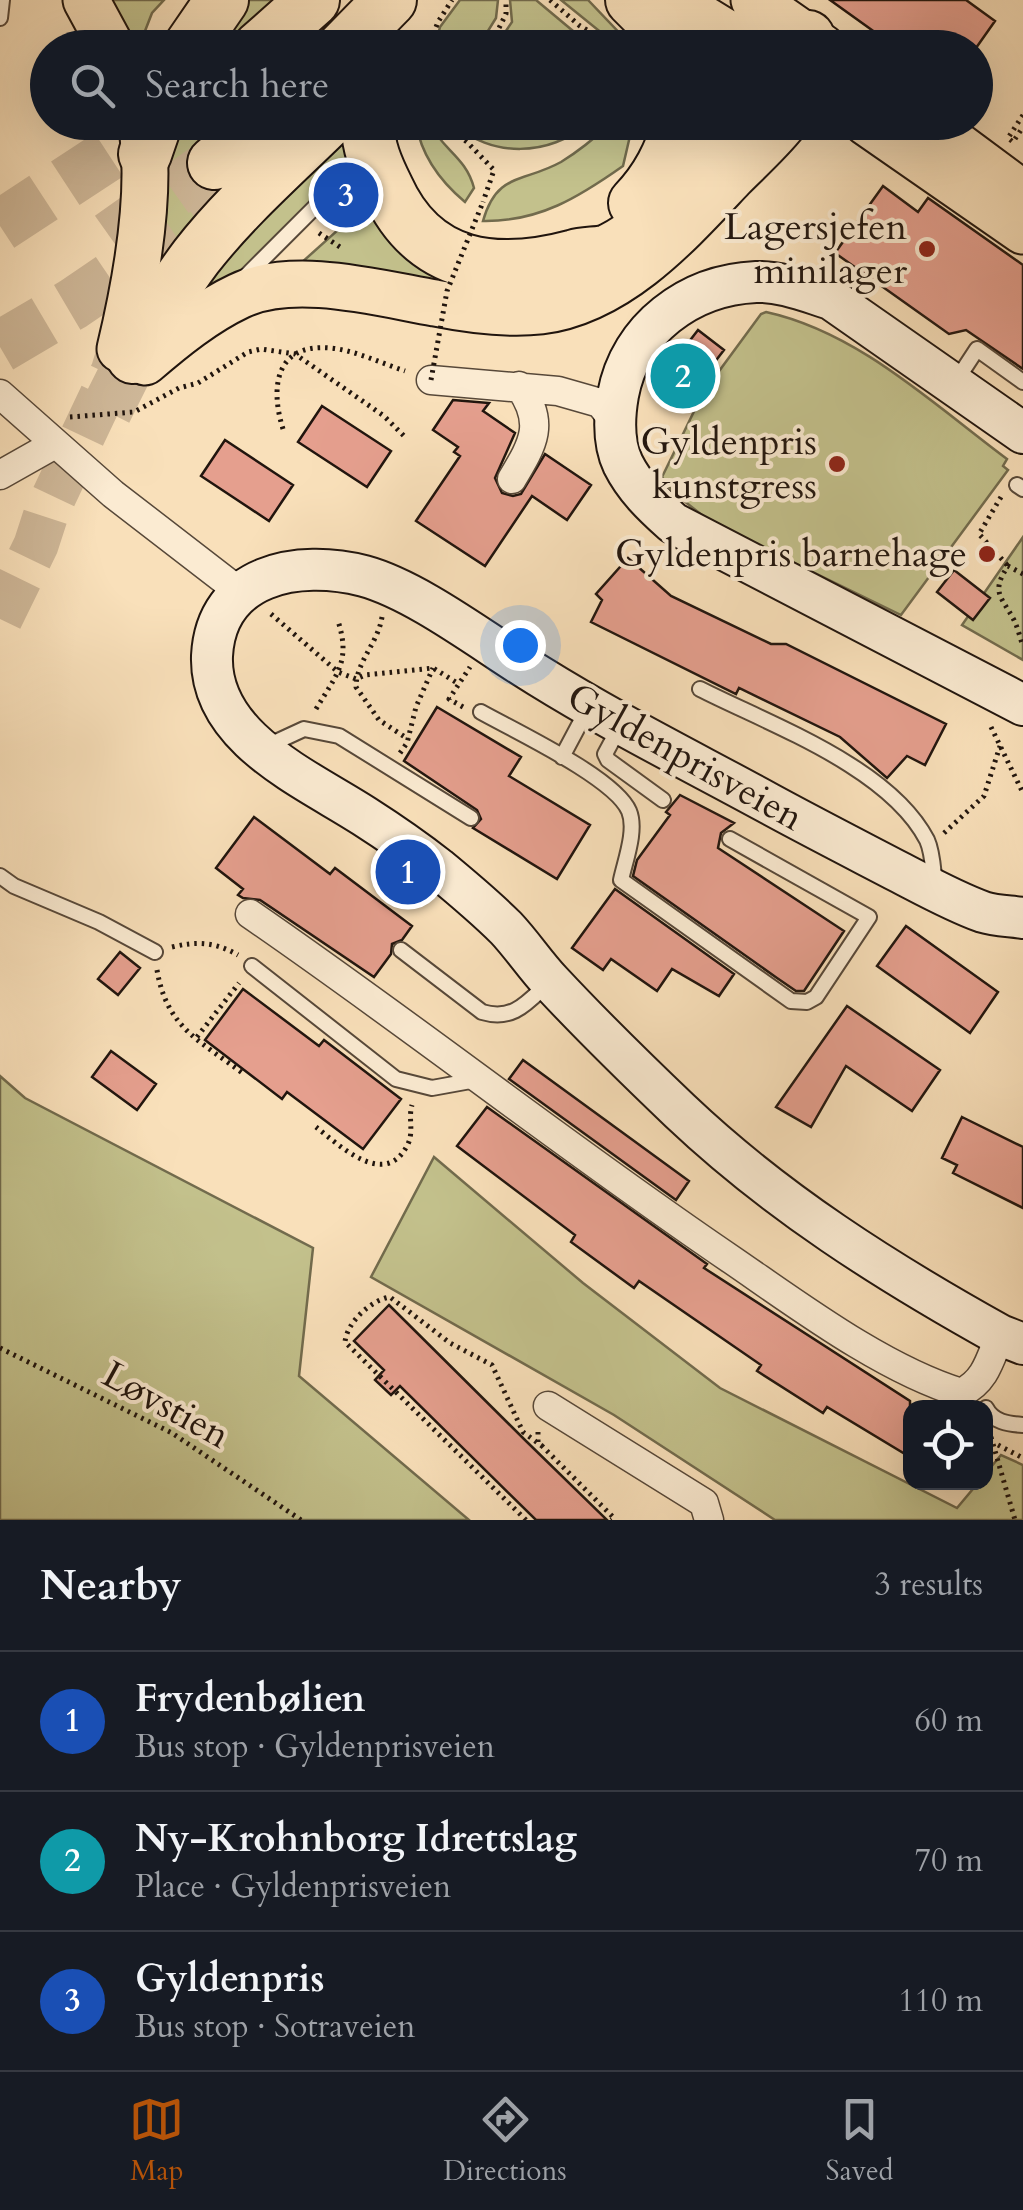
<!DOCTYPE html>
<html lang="en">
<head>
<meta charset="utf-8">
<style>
	:root { --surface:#171b24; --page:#20242c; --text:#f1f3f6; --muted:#9ea1a6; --line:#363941; --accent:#b45309 }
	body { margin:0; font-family:Cardo,serif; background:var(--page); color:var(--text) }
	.controls { position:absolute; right:30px; bottom:30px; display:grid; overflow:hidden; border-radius:20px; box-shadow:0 10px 40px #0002 }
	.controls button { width:90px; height:90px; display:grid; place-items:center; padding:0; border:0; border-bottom:2px solid var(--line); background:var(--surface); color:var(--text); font:50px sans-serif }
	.you { position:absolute; left:520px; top:645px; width:35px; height:35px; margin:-25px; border:8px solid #fff; border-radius:50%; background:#1a73e8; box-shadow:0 0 0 15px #1a73e833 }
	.badge { display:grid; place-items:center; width:65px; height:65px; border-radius:50%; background:var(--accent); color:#fff; font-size:32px; font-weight:700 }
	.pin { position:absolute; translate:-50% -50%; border:5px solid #fff; box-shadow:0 2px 10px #0006 }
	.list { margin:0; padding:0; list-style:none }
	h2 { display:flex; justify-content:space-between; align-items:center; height:130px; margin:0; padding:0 40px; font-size:42px }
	h2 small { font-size:32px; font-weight:400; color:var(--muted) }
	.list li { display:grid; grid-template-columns:65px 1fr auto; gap:30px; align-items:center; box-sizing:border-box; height:140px; padding:0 40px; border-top:2px solid var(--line) }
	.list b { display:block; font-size:38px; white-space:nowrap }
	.list p { margin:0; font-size:32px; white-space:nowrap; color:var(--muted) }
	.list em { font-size:32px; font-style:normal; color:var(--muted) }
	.icon { flex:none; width:55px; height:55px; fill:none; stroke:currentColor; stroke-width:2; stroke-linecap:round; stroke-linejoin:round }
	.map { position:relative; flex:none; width:1023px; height:1520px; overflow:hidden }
	.search { position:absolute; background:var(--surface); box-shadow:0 10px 40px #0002; left:30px; right:30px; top:30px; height:110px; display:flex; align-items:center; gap:25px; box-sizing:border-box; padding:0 35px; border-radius:55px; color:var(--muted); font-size:38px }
	.sheet { height:550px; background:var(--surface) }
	nav { display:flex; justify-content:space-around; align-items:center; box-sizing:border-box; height:140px; border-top:2px solid var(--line); background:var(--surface); font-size:28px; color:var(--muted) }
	nav a { display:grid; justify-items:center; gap:5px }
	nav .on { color:var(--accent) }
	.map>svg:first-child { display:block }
	.green { fill:#c3c18c; stroke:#726b4d; stroke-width:2.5 }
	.building { fill:#e59f8e; stroke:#21150e; stroke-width:2.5 }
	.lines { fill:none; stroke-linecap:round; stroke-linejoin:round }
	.primary-tunnel { stroke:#ceb798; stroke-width:45; stroke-dasharray:45 22; stroke-linecap:butt }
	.highway-tunnel { stroke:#ceb798; stroke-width:52; stroke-dasharray:52 26; stroke-linecap:butt }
	.lane-casing { stroke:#574839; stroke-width:18 }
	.street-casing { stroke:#574839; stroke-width:31 }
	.secondary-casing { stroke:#21150e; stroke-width:44 }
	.primary-casing { stroke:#21150e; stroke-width:49 }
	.highway-casing { stroke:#21150e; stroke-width:56 }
	.path { stroke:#21150e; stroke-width:5; stroke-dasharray:2.5 5; stroke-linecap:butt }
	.lane { stroke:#fbebd2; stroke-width:14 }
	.street { stroke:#fbebd2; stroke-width:28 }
	.secondary { stroke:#fbebd2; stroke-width:40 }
	.primary { stroke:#f9e0ba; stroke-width:45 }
	.highway { stroke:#f9e0ba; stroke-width:52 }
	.path-bridge { stroke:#21150e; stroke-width:5; stroke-dasharray:2.5 5; stroke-linecap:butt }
	.poi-dot { fill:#8f2418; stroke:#fbebd2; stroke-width:4 }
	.labels { text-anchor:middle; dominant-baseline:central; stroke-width:8; stroke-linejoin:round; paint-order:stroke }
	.poi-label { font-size:38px; fill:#21150e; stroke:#fbebd2; text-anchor:end }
	.street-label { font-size:38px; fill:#21150e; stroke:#fbebd2 }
</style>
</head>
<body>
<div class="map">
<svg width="1023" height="1520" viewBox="0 0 1023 1520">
	<rect width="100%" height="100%" fill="#f9e0ba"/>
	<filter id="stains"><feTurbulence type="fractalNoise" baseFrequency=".002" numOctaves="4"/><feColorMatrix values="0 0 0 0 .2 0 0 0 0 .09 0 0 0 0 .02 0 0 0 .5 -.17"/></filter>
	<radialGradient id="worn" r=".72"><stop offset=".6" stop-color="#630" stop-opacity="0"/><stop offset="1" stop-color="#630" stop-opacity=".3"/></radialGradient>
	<path class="green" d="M95 0H164L152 13 145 31 163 40 161 47H122Z
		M230 0H279L226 47 198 48Z
		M460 0H498L496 18 478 47H435L440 27Z
		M510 0H536L585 41 576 47H495L512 22Z
		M561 0H588L628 42 619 47Z
		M168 123H231L238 170 150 317Z
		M345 123 351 157 343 171 232 282 186 315 214 258Z
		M416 123H429C443 150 466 157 474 188L465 202C440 181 421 155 416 123Z
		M454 123H587C551 157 489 158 454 123Z
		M611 123H633L623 166C579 197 539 222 483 221 497 172 523 183 561 162 579 151 596 137 611 123Z
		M369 202 415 263 435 277 431 296 290 273Z
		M766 312C858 332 933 404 1007 459L1003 466 1008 470 901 615 712 523 674 493 662 477 703 393 761 314Z
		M1023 537V660L962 625Z
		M0 1076 25 1098 313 1248 299 1376 469 1520H0Z
		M434 1157 583 1283 720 1388 957 1508 978 1483 986 1482V1473L1001 1455 1023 1465V1520H775L614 1415 371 1277Z"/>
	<path class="building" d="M830 0H966L995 21 976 48H897Z
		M883 186 918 212 928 198 1023 265V369L966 330 949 334 835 253Z
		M698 330 724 350 680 407 654 387Z
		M453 400 489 403 483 411 515 433 495 478 502 493 513 496 521 494 545 454 591 485 567 520 532 496 485 566 416 521 460 456 454 452 458 447 433 430Z
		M322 406 391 451 367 487 298 442Z
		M225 440 293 485 269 521 201 476Z
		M628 558 671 596 771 644H786L946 724 925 765 907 756 887 778 840 737 739 688 736 694 591 622 602 600 596 594Z
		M954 570 990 598 973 620 937 592Z
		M437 707 521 757 509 776 590 825 557 879 473 828 481 819 477 810 404 761Z
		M680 795 734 823 721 833 718 848 844 931 804 991H796L777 978 633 876 637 860 670 815 666 812Z
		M254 817 330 874 335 868 412 926 402 940 392 944 391 954 374 977 260 900 243 898 238 895 243 889 216 868Z
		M615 889 734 974 719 996 672 969 657 991 611 959 603 970 572 948Z
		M906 926 998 992 970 1033 877 966Z
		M120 952 140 968 118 995 98 979Z
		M243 989 319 1046 324 1040 401 1099 363 1149 287 1092 282 1099 205 1040Z
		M847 1006 940 1070 912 1111 846 1066 811 1127 776 1107Z
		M111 1051 156 1084 137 1110 92 1077Z
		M523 1060 689 1181 676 1200 509 1079Z
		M487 1107 707 1264 704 1268 910 1401V1457L827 1407 823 1413 757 1371 761 1365 639 1281 634 1288 571 1242 575 1235 457 1146Z
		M962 1117 1023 1147V1208L953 1173 957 1165 942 1158Z
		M389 1305 526 1441 607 1520H536L400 1386 391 1395 375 1380 384 1370 354 1341Z"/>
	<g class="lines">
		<path class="primary-tunnel" d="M0 619 36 545 47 511 113 372 120 349"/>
		<path class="highway-tunnel" d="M0 226 159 122
			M110 237 214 163
			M0 347 73 304 241 190
			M106 411 133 357"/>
		<defs>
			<path id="lane" d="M0 18 2 0
				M245 277 364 158
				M956 381 977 349 1023 382
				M1017 485 1023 489
				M700 689C771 725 889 767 927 840 933 853 933 871 935 885
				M481 712C515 731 615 778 629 811 637 830 625 861 621 880L791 1001 807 1002 816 997 869 917 730 839
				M619 728 605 754 608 760 663 800
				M265 747 304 729 339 736 471 818
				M562 757 587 710
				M0 876 14 886 99 922 155 952
				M401 950 482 1012C512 1021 526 1004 546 985
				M252 966 396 1079 432 1088 476 1080
				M986 1408C993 1422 1008 1424 1023 1425"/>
			<path id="street" d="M431 380 558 391 600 403 613 420
				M0 394 113 494 240 592
				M0 475 55 444
				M512 479C533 444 546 423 519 386
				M250 914C413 1026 568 1149 732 1260 799 1306 883 1369 961 1393 986 1381 990 1359 1000 1335
				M548 1406 704 1503 709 1520"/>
			<path id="secondary" d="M1023 433 831 299C808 292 781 281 756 282 689 285 630 329 618 395 614 418 613 443 623 464 635 488 653 505 673 523L1023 705
				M1023 918C1010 916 996 916 983 912 955 902 928 887 901 873 857 850 812 827 768 803 691 761 613 722 539 676 489 646 419 591 364 576 298 559 216 574 212 656 209 738 307 779 364 816 389 832 415 850 438 868 461 887 485 907 506 928 522 945 535 965 551 982 592 1026 636 1069 680 1111 776 1202 885 1271 1000 1335L1023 1344"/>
			<path id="primary" d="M86 0 112 48
				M673 0 751 48
				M754 0 823 48
				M866 122 1023 231
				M926 122 1023 194
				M120 349C136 282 153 191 141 122
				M145 362C174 337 205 312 239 296 293 270 378 293 435 303 470 310 506 315 541 311 620 301 681 231 732 177 750 159 769 142 785 122"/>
			<path id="highway" d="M632 0 666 34 673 48
				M189 48 222 0
				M259 48 313 0
				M343 48 390 0
				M776 48 808 37
				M368 122C367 146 377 168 387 188 424 270 497 277 575 256 587 252 602 255 612 249 652 230 712 161 733 122
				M145 154 156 122
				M214 163 262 122
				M635 203C658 179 670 154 680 122
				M133 357C152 323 172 289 196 257 234 208 282 166 327 122"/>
		</defs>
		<use href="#lane" class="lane-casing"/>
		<use href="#street" class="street-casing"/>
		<use href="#secondary" class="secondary-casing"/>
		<use href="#primary" class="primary-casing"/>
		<use href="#highway" class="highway-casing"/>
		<path class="path" d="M550 0 580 26 619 48
			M428 48 438 22 452 0
			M489 48 506 14V0
			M1023 115 1008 138 1013 142 1023 127
			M441 122 467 142 494 170 483 202
			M319 233 343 249
			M70 417 134 412 179 388 198 383 248 352 261 349 295 354 384 416 406 438
			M283 429C270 388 275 343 330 348 354 350 381 363 405 371
			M1001 497 979 534 1008 566
			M1023 574 1008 566C990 593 1002 597 1014 620 1018 628 1020 638 1023 646
			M271 614 338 672 356 679 365 675 433 668 459 684
			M382 617C378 643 356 662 356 687L379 720 408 739
			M463 707 449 699 470 667
			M316 709C337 674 351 661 338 621
			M991 727 1023 793
			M400 753 407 743 416 707 433 668
			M944 833 984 796 1000 746
			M172 947C197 941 215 942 238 955
			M157 970C167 1029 201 1041 245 1075
			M197 1037 239 983
			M316 1127C340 1146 386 1190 408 1144 414 1131 408 1118 412 1105
			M0 1348 172 1433 301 1520
			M538 1432V1442L614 1518 611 1520
			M991 1437 1015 1520
			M998 1445 1023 1458
			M526 1520 345 1342C347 1322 371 1300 390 1297L450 1343 492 1365 523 1432 542 1446"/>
		<use href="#lane" class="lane"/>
		<use href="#street" class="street"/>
		<use href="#secondary" class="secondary"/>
		<use href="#primary" class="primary"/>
		<use href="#highway" class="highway"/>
		<path class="path-bridge" d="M431 380 447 291 483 202"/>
	</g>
	<g class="poi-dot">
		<circle cx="927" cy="249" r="10"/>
		<circle cx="837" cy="464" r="10"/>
		<circle cx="987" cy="554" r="10"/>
	</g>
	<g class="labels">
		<g class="poi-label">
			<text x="907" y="227">Lagersjefen<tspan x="907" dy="44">minilager</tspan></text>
			<text x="817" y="442">Gyldenpris<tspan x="817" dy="44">kunstgress</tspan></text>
			<text x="967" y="554">Gyldenpris barnehage</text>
		</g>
		<g class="street-label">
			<text transform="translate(685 757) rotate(29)">Gyldenprisveien</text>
			<text transform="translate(166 1405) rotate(29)">Løvstien</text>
		</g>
	</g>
	<rect width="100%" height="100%" filter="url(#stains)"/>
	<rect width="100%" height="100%" fill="url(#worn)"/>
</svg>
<div class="controls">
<button><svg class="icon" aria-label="locate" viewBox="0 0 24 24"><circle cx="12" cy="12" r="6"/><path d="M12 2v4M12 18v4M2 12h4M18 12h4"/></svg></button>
</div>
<div class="you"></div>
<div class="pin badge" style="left:408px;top:872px;background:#1a4fb4">1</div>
<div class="pin badge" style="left:683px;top:376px;background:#0f9aa8">2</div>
<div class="pin badge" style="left:346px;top:195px;background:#1a4fb4">3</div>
<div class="search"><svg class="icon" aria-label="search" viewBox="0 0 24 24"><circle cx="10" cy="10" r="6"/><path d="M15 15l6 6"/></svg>Search here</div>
</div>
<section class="sheet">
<h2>Nearby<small>3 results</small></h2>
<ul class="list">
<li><span class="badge" style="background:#1a4fb4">1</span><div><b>Frydenbølien</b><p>Bus stop · Gyldenprisveien</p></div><em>60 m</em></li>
<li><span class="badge" style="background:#0f9aa8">2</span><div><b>Ny-Krohnborg Idrettslag</b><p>Place · Gyldenprisveien</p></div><em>70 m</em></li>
<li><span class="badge" style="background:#1a4fb4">3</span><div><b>Gyldenpris</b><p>Bus stop · Sotraveien</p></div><em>110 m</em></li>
</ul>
</section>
<nav>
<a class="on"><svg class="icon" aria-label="map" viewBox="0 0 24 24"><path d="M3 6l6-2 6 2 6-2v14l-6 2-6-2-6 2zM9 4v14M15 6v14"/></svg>Map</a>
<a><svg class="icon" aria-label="directions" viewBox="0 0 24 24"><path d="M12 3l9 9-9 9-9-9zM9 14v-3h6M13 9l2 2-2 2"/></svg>Directions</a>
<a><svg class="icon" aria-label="saved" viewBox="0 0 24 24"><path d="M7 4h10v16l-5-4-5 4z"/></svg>Saved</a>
</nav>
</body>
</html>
